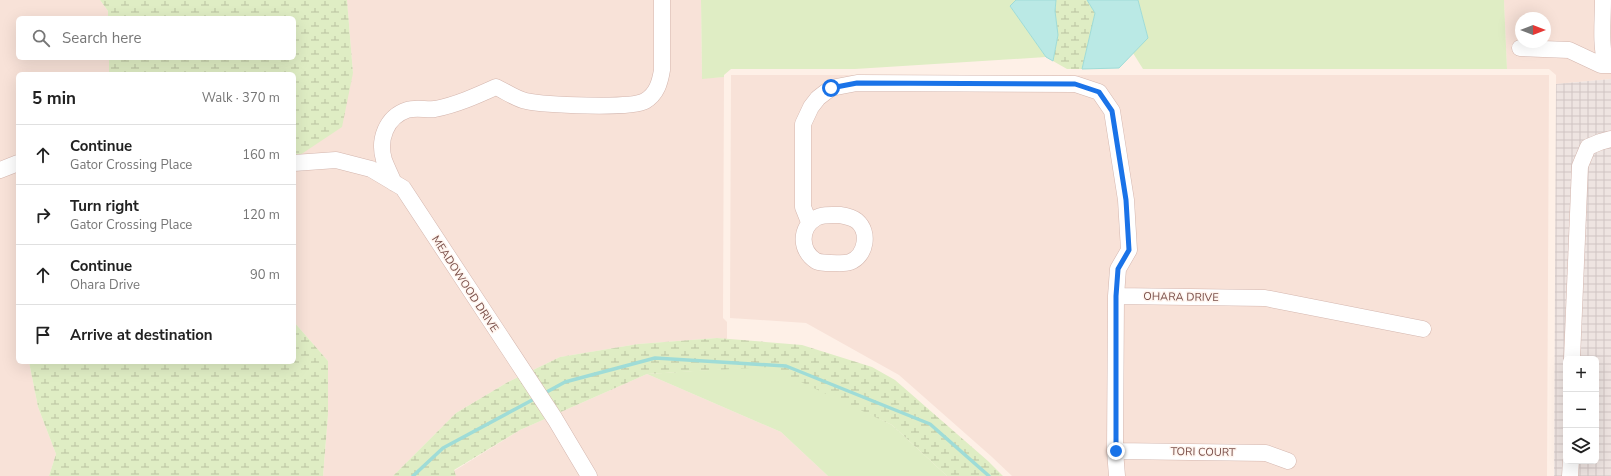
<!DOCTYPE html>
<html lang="en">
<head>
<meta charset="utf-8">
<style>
	:root { --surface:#fff; --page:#f2f2f2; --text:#222; --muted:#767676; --line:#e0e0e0 }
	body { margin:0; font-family:"Nunito Sans",sans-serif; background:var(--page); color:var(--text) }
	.controls { position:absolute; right:12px; bottom:12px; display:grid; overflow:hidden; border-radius:6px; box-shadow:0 4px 16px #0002 }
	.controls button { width:36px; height:36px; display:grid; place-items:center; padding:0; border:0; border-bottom:1px solid var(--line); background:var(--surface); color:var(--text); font:20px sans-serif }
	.compass { position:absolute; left:1515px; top:12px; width:36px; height:36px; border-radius:50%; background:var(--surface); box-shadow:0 4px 16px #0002; rotate:90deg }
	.stop { position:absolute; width:12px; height:12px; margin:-9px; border:3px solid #1a73e8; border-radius:50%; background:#fff }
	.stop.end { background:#1a73e8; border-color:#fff; box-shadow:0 1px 4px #0008 }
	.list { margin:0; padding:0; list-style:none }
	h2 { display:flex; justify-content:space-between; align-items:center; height:52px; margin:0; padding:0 16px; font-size:17px }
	h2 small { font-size:13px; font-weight:400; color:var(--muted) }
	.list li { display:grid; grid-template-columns:26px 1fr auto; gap:12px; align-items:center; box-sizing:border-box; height:60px; padding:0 16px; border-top:1px solid var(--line) }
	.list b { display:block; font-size:15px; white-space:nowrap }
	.list p { margin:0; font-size:13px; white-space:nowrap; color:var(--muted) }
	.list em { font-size:13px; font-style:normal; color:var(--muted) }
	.icon { flex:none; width:22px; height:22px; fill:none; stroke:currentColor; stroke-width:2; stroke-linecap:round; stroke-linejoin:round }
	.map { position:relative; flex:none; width:1611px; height:476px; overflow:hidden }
	.search { position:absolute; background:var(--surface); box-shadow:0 4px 16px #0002; left:16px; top:16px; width:280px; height:44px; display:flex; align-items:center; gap:10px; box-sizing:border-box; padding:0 14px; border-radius:6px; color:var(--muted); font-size:15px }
	.panel { position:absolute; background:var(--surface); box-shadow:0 4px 16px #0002; left:16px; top:72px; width:280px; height:292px; border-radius:6px }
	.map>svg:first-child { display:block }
	.residential { fill:#f8e2d8; fill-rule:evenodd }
	.industrial { fill:url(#industrial-grid); fill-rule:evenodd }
	.grass { fill:#dfedc4 }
	.wetland { fill:url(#wetland-marsh) }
	.water { fill:#bae9e5; stroke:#9fdcd7 }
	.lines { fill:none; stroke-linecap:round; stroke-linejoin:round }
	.stream { stroke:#9fdcd7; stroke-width:3.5 }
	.minor-casing { stroke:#d4b6ae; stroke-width:17 }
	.minor { stroke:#fff; stroke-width:16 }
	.route { stroke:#1a73e8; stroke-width:5 }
	.labels { text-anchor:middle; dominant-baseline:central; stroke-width:3; stroke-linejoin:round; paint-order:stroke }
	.street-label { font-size:11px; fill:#7a4f49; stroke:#fff5ef }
</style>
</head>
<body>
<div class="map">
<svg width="1611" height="476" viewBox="0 0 1611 476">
	<defs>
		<pattern id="industrial-grid" width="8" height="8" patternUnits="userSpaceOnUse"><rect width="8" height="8" fill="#eee4e1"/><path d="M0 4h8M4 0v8" fill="none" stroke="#d0c5c3"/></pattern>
		<pattern id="wetland-marsh" width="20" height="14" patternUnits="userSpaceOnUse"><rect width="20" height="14" fill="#dfedc4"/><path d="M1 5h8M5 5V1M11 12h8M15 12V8" fill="none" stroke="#bac2a1"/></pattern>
	</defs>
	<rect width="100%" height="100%" fill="#fef0e7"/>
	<path class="residential" d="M0 0H100L108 11V18H18V58H109V74H18V362H29L38 407 56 454 49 476H0Z
		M347 0H701L702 78 724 77 723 318 727 322V339L717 338 638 344 560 357 508 382 456 413 393 476H323L328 415V361L294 322V159L353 73Z
		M1504 0H1611V79L1556 84V75L1549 69H1507ZM1521 18H1545V42H1521Z
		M731 75H1549L1547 476H1012L992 457 899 375 806 323 730 318Z
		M647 374 781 432 828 476H456L454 471 520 430Z"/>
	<path class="industrial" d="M1611 79V476H1554L1556 84ZM1566 359H1596V461H1566Z"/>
	<path class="grass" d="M701 0H1016L1010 6 1046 57 855 69H731L724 75V77L702 79Z
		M1138 0H1504L1507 69H1143L1133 53 1148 38Z
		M773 366 892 425 947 476H828L781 432 647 374Z"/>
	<path class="wetland" d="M100 0H347L353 73 342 127 294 159V74H109V58H294V18H108V11Z
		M1056 0H1087L1095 13 1082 69H1067L1053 61 1058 35 1055 11Z
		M294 322 328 361V415L323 476H49L56 454 38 407 29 362H294Z
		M717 338 802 345 872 367 895 380 988 461 1003 476H947L892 425 769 367 647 374 520 430 454 470 456 476H393L456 413 508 382 560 357 638 344Z"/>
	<path class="water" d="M1016 0H1056L1055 11 1058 35 1053 61 1046 57 1010 6Z
		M1087 0H1138L1148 38 1119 68 1082 69 1095 13Z"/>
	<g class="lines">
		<path class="stream" d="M543 394 565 382 655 358 786 366 930 424 989 476
			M413 476 443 448 536 398"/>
		<defs>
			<path id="minor" d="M1603 0C1603 21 1600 44 1606 65
				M1520 48 1569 50 1601 65H1611
				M294 163 336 160 371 169 403 188 555 419 589 476
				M0 170 18 163
				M394 183C391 176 387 168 384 160 378 140 386 117 407 110 416 107 426 110 435 109 456 105 476 96 496 87 505 91 516 99 526 101 544 105 631 109 645 101 657 94 660 82 662 70V0
				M840 215C846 216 852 217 857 221 870 232 866 256 850 262 844 264 838 263 831 263 826 263 821 263 816 261 800 251 799 228 816 218 822 214 833 215 840 215Z
				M809 222 803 207V124L811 107 818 98 831 88 857 83 1075 84 1099 92 1112 111 1126 200 1129 250 1118 269 1116 296
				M1572 359 1580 166 1588 147 1600 142 1611 139
				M1115 451 1266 453 1288 461
				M1117 476 1115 451 1116 296 1265 298 1423 329
				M1570 476 1571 461"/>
		</defs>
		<use href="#minor" class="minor-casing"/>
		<use href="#minor" class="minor"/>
	</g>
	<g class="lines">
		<path class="route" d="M831 88 857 83 1075 84 1099 92 1112 111 1126 200 1129 250 1118 269 1116 296V451"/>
	</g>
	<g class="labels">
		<g class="street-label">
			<text transform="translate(465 284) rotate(57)">MEADOWOOD DRIVE</text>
			<text transform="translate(1181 297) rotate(1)">OHARA DRIVE</text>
			<text transform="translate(1203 452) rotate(1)">TORI COURT</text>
		</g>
	</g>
</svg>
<div class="controls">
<button>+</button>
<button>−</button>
<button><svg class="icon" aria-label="layers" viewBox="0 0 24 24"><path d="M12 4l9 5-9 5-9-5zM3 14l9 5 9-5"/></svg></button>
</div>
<svg class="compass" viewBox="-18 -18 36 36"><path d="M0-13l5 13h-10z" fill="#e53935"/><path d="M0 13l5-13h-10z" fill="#767676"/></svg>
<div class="stop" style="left:831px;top:88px"></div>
<div class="stop end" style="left:1116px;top:451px"></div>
<div class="search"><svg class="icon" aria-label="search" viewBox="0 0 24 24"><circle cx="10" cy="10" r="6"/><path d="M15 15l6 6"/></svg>Search here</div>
<section class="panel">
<h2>5 min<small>Walk · 370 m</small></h2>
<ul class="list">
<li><svg class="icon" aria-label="ahead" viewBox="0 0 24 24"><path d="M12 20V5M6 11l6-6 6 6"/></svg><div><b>Continue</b><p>Gator Crossing Place</p></div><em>160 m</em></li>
<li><svg class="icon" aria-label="right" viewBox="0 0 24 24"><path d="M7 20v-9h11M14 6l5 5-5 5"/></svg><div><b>Turn right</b><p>Gator Crossing Place</p></div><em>120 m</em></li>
<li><svg class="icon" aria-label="ahead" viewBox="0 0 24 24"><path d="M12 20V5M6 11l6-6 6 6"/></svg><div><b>Continue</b><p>Ohara Drive</p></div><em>90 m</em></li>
<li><svg class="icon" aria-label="arrive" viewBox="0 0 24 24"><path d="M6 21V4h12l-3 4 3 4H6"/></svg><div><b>Arrive at destination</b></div></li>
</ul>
</section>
</div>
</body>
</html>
